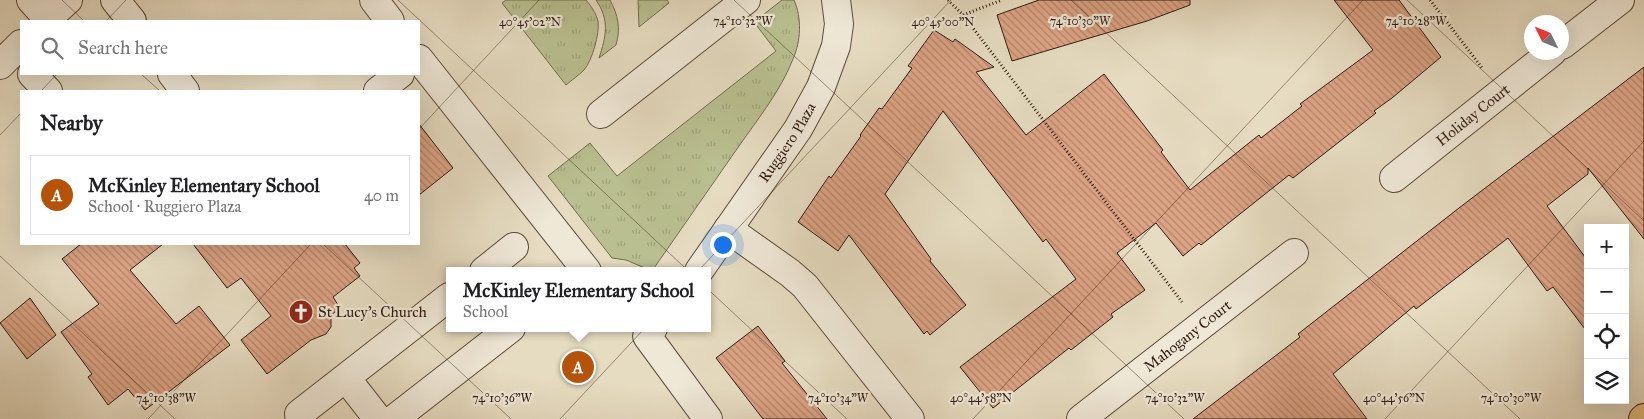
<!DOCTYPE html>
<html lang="en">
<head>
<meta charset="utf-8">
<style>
	:root { --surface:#fff; --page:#f2f2f2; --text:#202124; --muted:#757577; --line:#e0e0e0; --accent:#b45309 }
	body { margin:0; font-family:"IM FELL Great Primer",serif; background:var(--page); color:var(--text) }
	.controls { position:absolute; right:15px; bottom:15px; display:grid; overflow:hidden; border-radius:0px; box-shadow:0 5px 20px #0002 }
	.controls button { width:45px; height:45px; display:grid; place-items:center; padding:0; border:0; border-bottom:1px solid var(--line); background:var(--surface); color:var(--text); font:25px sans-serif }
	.compass { position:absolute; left:1524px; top:15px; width:45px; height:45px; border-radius:50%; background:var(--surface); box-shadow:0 5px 20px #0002; rotate:313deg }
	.you { position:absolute; left:722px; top:244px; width:18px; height:18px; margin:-12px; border:4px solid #fff; border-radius:50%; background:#1a73e8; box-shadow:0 0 0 8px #1a73e833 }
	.badge { display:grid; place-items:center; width:32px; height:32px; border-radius:50%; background:var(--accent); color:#fff; font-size:16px; font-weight:700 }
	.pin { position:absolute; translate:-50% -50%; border:2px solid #fff; box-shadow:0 1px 5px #0006 }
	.popup { position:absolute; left:446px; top:267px; width:265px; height:65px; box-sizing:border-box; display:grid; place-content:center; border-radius:0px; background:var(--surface); filter:drop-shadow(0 1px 4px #0005); font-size:16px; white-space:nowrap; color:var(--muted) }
	.popup b { font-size:19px; color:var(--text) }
	.popup::after { content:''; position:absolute; left:50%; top:100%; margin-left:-10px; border:10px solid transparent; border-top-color:var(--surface) }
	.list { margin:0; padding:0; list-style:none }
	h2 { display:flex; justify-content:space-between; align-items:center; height:65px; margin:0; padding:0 20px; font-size:21px }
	h2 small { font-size:16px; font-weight:400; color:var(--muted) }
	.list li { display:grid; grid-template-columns:32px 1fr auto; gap:15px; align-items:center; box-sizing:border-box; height:80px; margin:0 10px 10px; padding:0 10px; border:1px solid var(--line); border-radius:0px }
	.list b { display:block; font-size:19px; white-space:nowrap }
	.list p { margin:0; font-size:16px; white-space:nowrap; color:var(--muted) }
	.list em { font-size:16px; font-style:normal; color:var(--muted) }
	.icon { flex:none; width:28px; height:28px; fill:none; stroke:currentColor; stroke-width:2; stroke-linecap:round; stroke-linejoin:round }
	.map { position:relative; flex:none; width:1644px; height:419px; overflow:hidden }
	.search { position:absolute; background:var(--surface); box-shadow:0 5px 20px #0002; left:20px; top:20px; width:400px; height:55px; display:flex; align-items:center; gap:12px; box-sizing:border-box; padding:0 18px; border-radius:0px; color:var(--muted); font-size:19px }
	.panel { position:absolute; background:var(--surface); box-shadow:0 5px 20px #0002; left:20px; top:90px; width:400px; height:155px; border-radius:0px }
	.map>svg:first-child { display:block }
	.grass { fill:url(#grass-tufts); stroke:#746c50 }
	.building { fill:url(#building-back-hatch); stroke:#301a10 }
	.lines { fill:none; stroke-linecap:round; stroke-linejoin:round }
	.minor-casing { stroke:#5e4a3c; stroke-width:30 }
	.highway-casing { stroke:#301a10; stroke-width:30 }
	.path { stroke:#301a10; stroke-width:3; stroke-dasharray:1 2.5; stroke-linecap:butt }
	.minor { stroke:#efe8d7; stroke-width:28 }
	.highway { stroke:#e3be80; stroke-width:28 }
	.ticks { fill:none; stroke:#301a10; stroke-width:1; stroke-opacity:0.45 }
	.labels { text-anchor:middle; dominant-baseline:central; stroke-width:4.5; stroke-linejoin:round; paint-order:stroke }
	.street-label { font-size:15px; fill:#301a10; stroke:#efe8d7 }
	.poi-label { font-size:15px; fill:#301a10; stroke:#efe8d7; text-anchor:start }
	.ticks-label { font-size:12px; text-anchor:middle; fill:#301a10; stroke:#efe8d7; stroke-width:4.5; stroke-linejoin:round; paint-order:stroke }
</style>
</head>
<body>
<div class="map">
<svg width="1644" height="419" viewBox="0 0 1644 419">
	<defs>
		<pattern id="grass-tufts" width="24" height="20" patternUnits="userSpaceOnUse" patternTransform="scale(1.25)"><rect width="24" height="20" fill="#b9bf90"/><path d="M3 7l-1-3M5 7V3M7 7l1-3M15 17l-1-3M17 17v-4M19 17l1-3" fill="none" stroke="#9fa47b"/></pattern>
		<pattern id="building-back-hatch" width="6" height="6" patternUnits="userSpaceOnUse" patternTransform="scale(1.25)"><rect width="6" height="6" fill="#dca384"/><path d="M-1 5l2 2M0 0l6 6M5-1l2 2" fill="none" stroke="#b3846b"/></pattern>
	</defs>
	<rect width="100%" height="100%" fill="#e6dcc1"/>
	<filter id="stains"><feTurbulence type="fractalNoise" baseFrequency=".004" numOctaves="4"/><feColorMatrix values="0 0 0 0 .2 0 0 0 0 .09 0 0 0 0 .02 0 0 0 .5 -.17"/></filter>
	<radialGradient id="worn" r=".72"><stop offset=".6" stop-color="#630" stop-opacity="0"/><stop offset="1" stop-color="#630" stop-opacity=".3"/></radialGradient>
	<path class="grass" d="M506 0H586C591 6 596 13 598 21 600 33 592 61 584 70 579 75 572 80 566 85L502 3Z
		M596 0H610C618 15 621 28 616 45L599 58C606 37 610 20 596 0Z
		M638 0H667L669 3 639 27Z
		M782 0H794C802 18 801 41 793 59 781 90 758 119 739 146 710 188 681 229 652 271L626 260 612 258 548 176 590 143 617 176 776 51 754 22Z"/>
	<path class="building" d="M1039 0H1190V5L1147 21 1012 61 997 15Z
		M1334 0H1399L1441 57 1392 98 1374 111 1376 113 1293 178 1289 175 1201 245 1199 243 1183 256 1156 223 1117 253 1145 290 1111 314 1113 317 1071 350 1069 348 993 408 960 367 1076 279 1046 239 1043 242 943 111 885 194 931 259 930 261 966 305 930 335 927 331 924 334 849 235 838 251 798 222 829 176 831 178 861 136 860 135 879 108 882 109 912 68 908 66 934 30 953 42 955 39 994 67 976 72 1026 135 1104 74 1163 150 1161 152 1190 190 1259 135 1261 138 1302 106 1300 104 1373 50Z
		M1644 67V239L1588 168V174L1547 206 1588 261V333L1553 287 1547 291 1508 238 1416 309 1414 306 1333 374 1367 419H1193L1300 337 1298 334 1459 208Z
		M419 124 453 168 419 195Z
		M81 244H163L130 270 176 324 199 306 230 345 145 410 128 389 108 405 88 377 92 374 61 332 99 304 62 259Z
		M193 244H345L360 263 354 268 360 276 333 297 340 308 331 315V327L326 334 311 340 267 374 241 340 271 316 241 278 227 288Z
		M30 298 56 335 27 359 0 323Z
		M758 326 785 361 782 363 827 419H763L716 358Z"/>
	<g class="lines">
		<defs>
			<g id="minor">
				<path d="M31 0 48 19"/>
				<path d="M115 0 132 21"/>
				<path d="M374 0 390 21"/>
				<path d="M45 21 68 0"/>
				<path d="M1562 45 1620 0"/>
				<path d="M419 59 587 271"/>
				<path d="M0 65 21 44"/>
				<path d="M32 74 48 91"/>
				<path d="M172 74 185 91"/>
				<path d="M378 91 400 74"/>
				<path d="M601 114 746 0"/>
				<path id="s1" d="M1394 178 1552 52"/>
				<path d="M728 229 790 273 805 286 910 419"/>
				<path d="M484 271 514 247"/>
				<path id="s2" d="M699 271 798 129 821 87 836 46 839 24 836 0"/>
				<path d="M653 328 647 336 708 419"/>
				<path d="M346 378 378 419"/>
				<path d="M299 414 449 297"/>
				<path d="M394 419 511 328"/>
				<path id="s3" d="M1081 419 1294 253"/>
			</g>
			<path id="highway" d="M1643 419 1644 418"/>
		</defs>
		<use href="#minor" class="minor-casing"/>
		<use href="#highway" class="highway-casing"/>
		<path class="path" d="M948 0 963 15 1182 302
			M1430 0 1483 69
			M963 15 1002 0"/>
		<use href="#minor" class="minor"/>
		<use href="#highway" class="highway"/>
	</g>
	<path class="ticks" d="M62 0 84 21M398 0 847 419M734 0 1184 419M1071 0 1520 419M1407 0 1644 221M106 21 126 0M141 74 160 91M41 91 57 74M419 129 539 0M0 135 21 113M323 244 511 419M0 256 175 419M148 419 311 244M560 419 951 0M973 419 1363 0M1385 419 1644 141"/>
	<defs>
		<symbol id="church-disc" viewBox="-11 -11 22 22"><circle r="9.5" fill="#8f2418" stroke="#efe8d7"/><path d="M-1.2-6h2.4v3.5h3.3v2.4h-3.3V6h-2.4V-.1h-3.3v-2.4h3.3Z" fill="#fff"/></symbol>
	</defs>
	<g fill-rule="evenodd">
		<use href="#church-disc" x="287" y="298" width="28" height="28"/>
	</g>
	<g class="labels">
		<g class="street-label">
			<text stroke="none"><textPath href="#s1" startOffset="101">Holiday Court</textPath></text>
			<text stroke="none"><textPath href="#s2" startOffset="156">Ruggiero Plaza</textPath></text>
			<text stroke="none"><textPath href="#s3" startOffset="135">Mahogany Court</textPath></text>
		</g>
		<g class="poi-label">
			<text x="318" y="312">St Lucy's Church</text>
		</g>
	</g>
	<g class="ticks-label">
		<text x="743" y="25">74°10'32"W</text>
		<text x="1080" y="25">74°10'30"W</text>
		<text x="1416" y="25">74°10'28"W</text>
		<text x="530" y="26">40°45'02"N</text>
		<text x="943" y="26">40°45'00"N</text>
		<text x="981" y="402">40°44'58"N</text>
		<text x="1394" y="402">40°44'56"N</text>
		<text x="166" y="402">74°10'38"W</text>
		<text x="502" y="402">74°10'36"W</text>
		<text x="838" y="402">74°10'34"W</text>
		<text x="1175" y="402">74°10'32"W</text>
		<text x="1511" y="402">74°10'30"W</text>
	</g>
	<rect width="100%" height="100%" filter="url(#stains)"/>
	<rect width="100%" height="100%" fill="url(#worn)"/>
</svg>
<div class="controls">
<button>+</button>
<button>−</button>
<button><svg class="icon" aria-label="locate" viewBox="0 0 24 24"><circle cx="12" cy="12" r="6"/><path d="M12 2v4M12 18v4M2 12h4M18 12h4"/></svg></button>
<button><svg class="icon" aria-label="layers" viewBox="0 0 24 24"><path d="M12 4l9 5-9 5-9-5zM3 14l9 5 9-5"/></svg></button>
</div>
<svg class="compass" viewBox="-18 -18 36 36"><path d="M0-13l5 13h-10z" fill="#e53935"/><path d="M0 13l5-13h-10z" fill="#757577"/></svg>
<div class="you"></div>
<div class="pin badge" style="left:578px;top:367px">A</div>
<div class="popup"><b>McKinley Elementary School</b>School</div>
<div class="search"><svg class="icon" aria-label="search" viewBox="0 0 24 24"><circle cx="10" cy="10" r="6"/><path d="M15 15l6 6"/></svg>Search here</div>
<section class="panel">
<h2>Nearby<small></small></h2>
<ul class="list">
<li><span class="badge">A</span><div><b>McKinley Elementary School</b><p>School · Ruggiero Plaza</p></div><em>40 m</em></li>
</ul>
</section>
</div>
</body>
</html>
